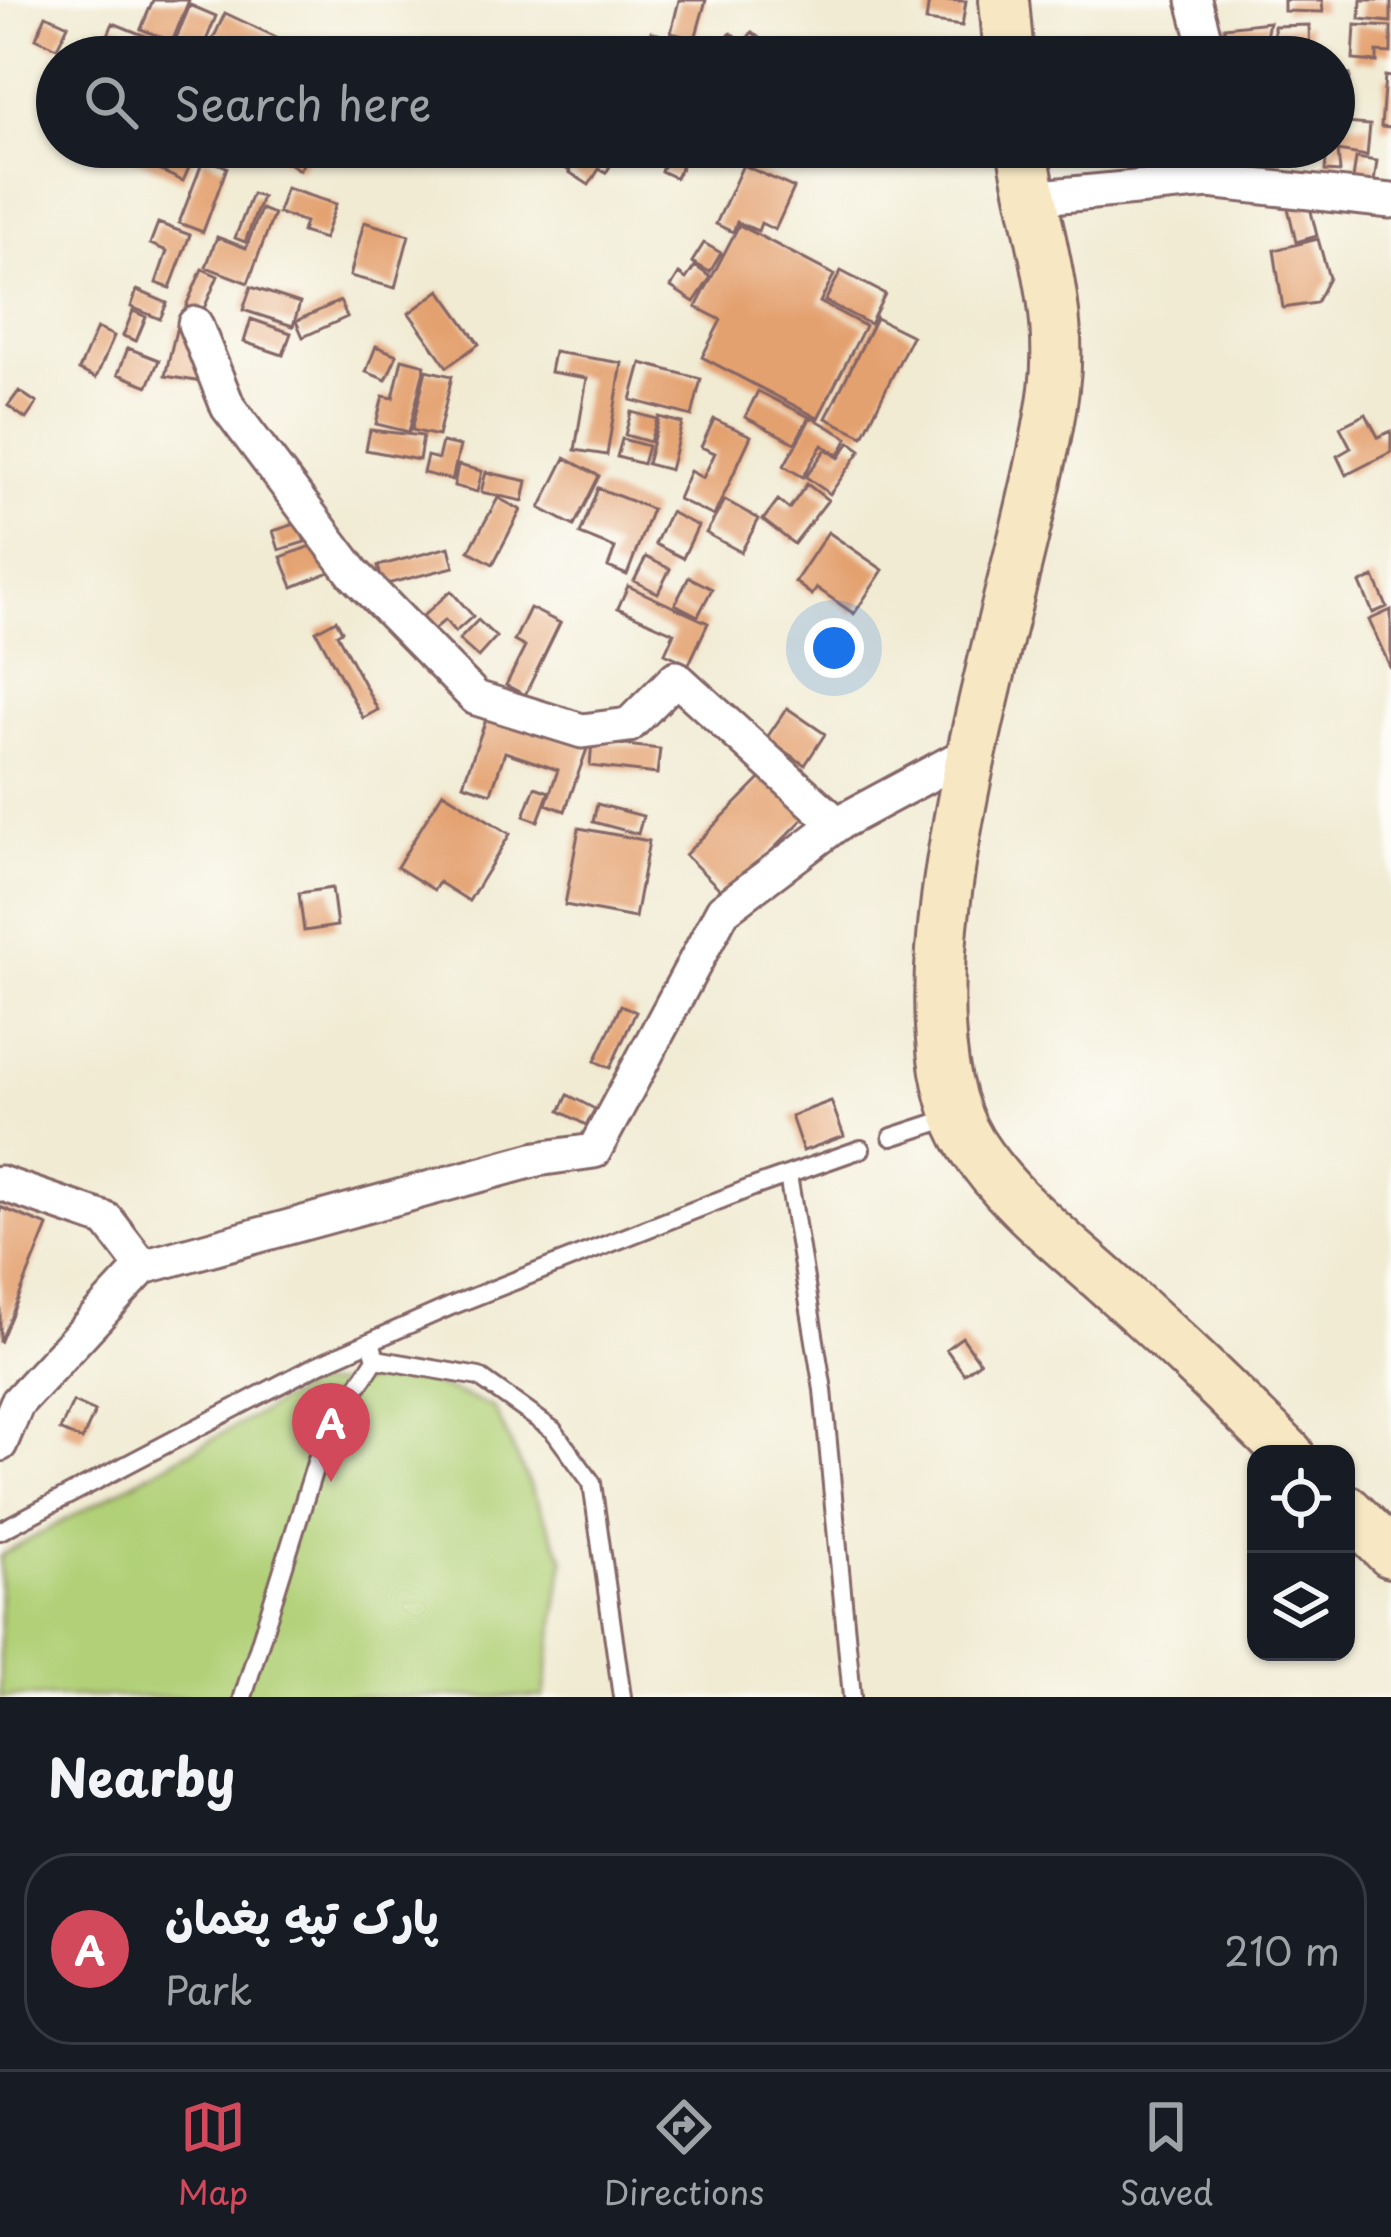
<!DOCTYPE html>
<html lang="en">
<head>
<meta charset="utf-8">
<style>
	:root { --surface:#171b24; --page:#242831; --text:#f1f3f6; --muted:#9ea1a6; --line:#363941; --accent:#d1495b }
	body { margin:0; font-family:"Playpen Sans","Playpen Sans Arabic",sans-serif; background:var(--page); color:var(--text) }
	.controls { position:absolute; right:36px; bottom:36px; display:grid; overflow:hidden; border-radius:24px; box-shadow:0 3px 9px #0004 }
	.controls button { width:108px; height:108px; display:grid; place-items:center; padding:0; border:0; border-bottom:3px solid var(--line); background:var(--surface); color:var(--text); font:60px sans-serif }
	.you { position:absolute; left:834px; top:648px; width:42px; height:42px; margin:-30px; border:9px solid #fff; border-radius:50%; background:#1a73e8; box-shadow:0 0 0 18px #1a73e833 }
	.badge { display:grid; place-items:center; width:78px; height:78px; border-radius:50%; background:var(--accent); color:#fff; font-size:39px; font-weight:700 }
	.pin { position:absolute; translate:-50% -99px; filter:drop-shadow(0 3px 6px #0008) }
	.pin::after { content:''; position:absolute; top:63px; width:42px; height:36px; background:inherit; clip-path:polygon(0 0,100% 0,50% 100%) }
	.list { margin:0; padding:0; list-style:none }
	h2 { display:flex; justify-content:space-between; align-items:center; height:156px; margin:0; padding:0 48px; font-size:51px }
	h2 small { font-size:39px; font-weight:400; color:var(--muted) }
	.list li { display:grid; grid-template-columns:78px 1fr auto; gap:36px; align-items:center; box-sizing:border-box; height:192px; margin:0 24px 24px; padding:0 24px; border:3px solid var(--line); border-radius:48px }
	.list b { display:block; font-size:45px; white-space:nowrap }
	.list p { margin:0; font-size:39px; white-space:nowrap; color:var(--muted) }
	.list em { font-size:39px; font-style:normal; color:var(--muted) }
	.icon { flex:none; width:66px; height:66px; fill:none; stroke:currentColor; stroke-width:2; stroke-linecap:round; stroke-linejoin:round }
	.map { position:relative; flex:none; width:1391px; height:1697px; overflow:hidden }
	.search { position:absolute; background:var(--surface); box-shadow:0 3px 9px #0004; left:36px; right:36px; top:36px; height:132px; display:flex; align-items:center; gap:30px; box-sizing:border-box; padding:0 42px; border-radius:66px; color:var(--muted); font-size:45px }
	.sheet { height:372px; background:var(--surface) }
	nav { display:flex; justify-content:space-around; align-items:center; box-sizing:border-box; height:168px; border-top:3px solid var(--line); background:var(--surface); font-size:33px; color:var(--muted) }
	nav a { display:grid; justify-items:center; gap:6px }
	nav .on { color:var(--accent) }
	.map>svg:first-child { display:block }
	.green { fill:#b1d077; stroke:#7e7851; stroke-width:3 }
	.building { fill:#e4a16f }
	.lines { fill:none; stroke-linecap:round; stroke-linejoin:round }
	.service-casing { stroke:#846666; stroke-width:22 }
	.minor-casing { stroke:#846666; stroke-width:39 }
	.secondary-casing { stroke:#846666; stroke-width:54 }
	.service { stroke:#fff; stroke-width:16 }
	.minor { stroke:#fff; stroke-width:33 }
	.secondary { stroke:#f7e8c3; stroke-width:48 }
</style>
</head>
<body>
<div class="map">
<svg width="1391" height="1697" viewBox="0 0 1391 1697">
	<rect width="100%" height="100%" fill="#fdfcf7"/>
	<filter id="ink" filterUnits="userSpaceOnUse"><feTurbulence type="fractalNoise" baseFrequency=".00833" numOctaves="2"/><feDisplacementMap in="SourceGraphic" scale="24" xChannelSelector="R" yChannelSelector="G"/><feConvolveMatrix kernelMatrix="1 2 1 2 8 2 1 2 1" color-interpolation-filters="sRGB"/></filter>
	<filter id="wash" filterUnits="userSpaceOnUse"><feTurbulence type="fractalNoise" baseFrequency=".004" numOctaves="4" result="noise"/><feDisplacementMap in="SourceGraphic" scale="48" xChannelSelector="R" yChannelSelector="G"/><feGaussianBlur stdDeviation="2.7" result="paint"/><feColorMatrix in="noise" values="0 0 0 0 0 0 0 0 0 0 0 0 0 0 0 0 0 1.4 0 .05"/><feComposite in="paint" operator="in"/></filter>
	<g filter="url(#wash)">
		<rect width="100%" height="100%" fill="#f1ebd3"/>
		<path class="green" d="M421 1379 494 1408 564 1559 544 1697H0V1556L309 1386Z"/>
		<g id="blocks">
			<path class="building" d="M153 0H189L172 42 141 29Z
				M679 0H706L695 39 671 33Z
				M929 0 966 1 962 26 926 21Z
				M1284 0H1322L1323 12 1284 11Z
				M1361 0H1391V22L1360 19Z
				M190 5 216 16 201 53 175 41Z
				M225 13 291 44 285 57 206 54Z
				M46 15 68 25 57 48 36 38Z
				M1269 22 1266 37 1257 39 1271 44 1273 57 1228 55 1224 27Z
				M113 23 197 57H99Z
				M1309 25 1310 57H1275L1274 26Z
				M1355 25 1391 27V53L1377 52V62L1353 60Z
				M651 32 673 39 668 55 646 48Z
				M752 32 765 43 754 57H692L705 41 716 50 731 33 744 43Z
				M1334 74 1350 75 1349 120 1334 119Z
				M1385 76 1391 77V128L1381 127Z
				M1334 122 1370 125 1367 156 1338 151 1340 172 1325 171 1327 147H1334Z
				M131 147H185L196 152 183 181 128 156Z
				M266 147H288L306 159 299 170Z
				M546 147H557L575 158 568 170 542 154Z
				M584 147H621L606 173 599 169 589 185 569 172Z
				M672 147H691L676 178 661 171Z
				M204 158 227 167 203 232 179 223Z
				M1356 158 1377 161 1372 196 1351 193Z
				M743 165 794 188 775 230 761 223 758 231 737 222 733 232 716 224Z
				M286 188 336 204 324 239 302 232 305 222 278 213Z
				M252 194 262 197 245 242 235 238Z
				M1309 203 1317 236 1296 242 1288 208Z
				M261 209 274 214 248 283 206 267 217 237 246 248Z
				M364 222 409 235 395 288 350 276Z
				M158 223 190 235 170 288 156 283 167 251 150 244Z
				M739 225 834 275 820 302 865 326 818 418 702 357 721 320 696 307Z
				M1318 239 1329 278 1316 303 1283 308 1274 250Z
				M704 243 721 253 710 272 692 262Z
				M695 266 711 277 694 302 671 287 679 274 686 279Z
				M202 269 218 276 202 313 186 306Z
				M841 271 885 294 870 324 825 301Z
				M251 287 300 303 293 326 243 310Z
				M137 290 167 303 160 319 131 307Z
				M440 290 479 344 447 367 409 313Z
				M340 301 347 317 303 337 296 321Z
				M133 311 146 317 136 341 123 336Z
				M876 318 912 336 863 436 826 418Z
				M251 319 291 333 283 355 244 342Z
				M177 326 192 330 208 383 165 376Z
				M97 328 114 336 96 378 79 370Z
				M376 346 397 355 386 380 366 372Z
				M128 348 159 360 148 386 118 374Z
				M554 352 622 363 607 455 575 450 587 378 550 372Z
				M402 359 425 365 409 432 376 424 383 396 393 398Z
				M641 363 701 379 692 416 631 400Z
				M426 370 452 376 438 436 412 430Z
				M19 391 37 403 26 419 8 406Z
				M758 391 809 417 795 443 745 417Z
				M631 412 657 419 650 442 625 435Z
				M1366 414 1378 437 1391 431V452L1346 475 1337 456 1351 448 1340 427Z
				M659 417 682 423 670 470 647 464Z
				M811 417 848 438 839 455 822 445 803 477 784 466Z
				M714 419 751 436 714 516 678 499 690 471 703 478 715 453 701 447Z
				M370 430 423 436 419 460 366 450Z
				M622 439 648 446 643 464 617 457Z
				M442 442 460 446 452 480 423 473 427 456 438 459Z
				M850 442 861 450 830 494 806 477 826 449 839 458Z
				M565 458 599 476 574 526 540 508Z
				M458 465 482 471 477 492 454 486Z
				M486 472 527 481 523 501 481 492Z
				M807 484 828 500 794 544 763 520 778 500 789 509Z
				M598 488 652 509 627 575 608 567 615 548 580 534Z
				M498 498 521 510 493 564 469 551Z
				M725 500 759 519 741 552 706 533Z
				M670 512 698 526 683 558 655 544Z
				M298 523 305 542 279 550 273 531Z
				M828 532 883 570 854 614 817 588 812 595 795 582Z
				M319 543 330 572 293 587 281 557Z
				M449 547 454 567 383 585 378 566Z
				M646 557 670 569 658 593 634 581Z
				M689 577 712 589 698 616 675 604Z
				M1374 577 1387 607 1373 613 1360 583Z
				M628 586 708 623 689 664 665 653 674 633 618 608Z
				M451 591 473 616 455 632 445 620 426 636 415 623Z
				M530 608 560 623 525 695 506 685 525 647 514 641Z
				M1391 610V669L1369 620Z
				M336 620 342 631 337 634 378 710 363 718 316 631Z
				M478 620 496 637 478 657 459 640Z
				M787 708 825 734 805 765 766 739Z
				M489 711 588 746 565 811 546 804 558 770 505 752 491 793 463 784Z
				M592 741 660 749 657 774 590 766Z
				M767 772 809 813 727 896 685 855Z
				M535 787 549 792 538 821 524 816Z
				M443 792 510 834 469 901 439 882 434 890 397 867Z
				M597 804 643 816 638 834 593 822Z
				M579 828 649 841 635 918 565 905Z
				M332 888 337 926 304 931 299 893Z
				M621 1005 636 1012 610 1068 595 1061Z
				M568 1095 595 1109 586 1125 560 1111Z
				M831 1101 844 1136 803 1151 791 1116Z
				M0 1207 48 1226 0 1343Z
				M962 1337 980 1362 964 1374 946 1349Z
				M73 1402 95 1412 82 1440 60 1430Z"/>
		</g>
	</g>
	<g filter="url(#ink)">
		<use href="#blocks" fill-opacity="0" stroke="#846666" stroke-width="3"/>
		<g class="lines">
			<defs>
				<path id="service" d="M892 1137 959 1115
					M788 1175 823 1390 852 1697
					M376 1359 479 1377 553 1430 592 1483 622 1697
					M0 1531 317 1365 451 1306 753 1187 861 1149
					M243 1697 324 1437 376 1359 373 1348"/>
				<path id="minor" d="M1194 0 1209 57
					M1209 181C1226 173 1231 166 1229 147
					M1030 198 1209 181 1391 201
					M195 324 228 407 354 574 476 698 582 731 629 725 676 678 837 824
					M0 1183 107 1220 143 1267
					M0 1444 17 1403 143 1267 537 1159 594 1151 723 910 837 824 973 751"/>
				<path id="secondary" d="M1004 0 1009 57
					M1022 147C1035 226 1065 309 1054 389 1031 570 873 986 971 1144 1008 1202 1068 1246 1118 1292 1177 1344 1233 1399 1289 1454
					M1346 1509 1391 1553"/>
			</defs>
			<use href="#service" class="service-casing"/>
			<use href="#minor" class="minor-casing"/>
			<use href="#secondary" class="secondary-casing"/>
			<use href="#service" class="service"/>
			<use href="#minor" class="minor"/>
			<use href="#secondary" class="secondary"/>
		</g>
	</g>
</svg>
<div class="controls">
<button><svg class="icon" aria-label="locate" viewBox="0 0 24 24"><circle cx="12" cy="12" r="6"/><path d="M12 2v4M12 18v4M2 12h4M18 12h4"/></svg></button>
<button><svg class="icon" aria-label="layers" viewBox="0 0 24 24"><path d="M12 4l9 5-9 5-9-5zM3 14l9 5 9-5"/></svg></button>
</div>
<div class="you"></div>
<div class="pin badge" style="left:331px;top:1482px">A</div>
<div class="search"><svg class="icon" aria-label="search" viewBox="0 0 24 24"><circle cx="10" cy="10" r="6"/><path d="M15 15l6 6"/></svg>Search here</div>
</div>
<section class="sheet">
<h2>Nearby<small></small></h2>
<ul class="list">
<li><span class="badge">A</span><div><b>پارک تپهِ پغمان</b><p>Park</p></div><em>210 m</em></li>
</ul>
</section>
<nav>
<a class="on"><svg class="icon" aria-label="map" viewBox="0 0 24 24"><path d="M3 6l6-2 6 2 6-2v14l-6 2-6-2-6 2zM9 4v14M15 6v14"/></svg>Map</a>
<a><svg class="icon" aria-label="directions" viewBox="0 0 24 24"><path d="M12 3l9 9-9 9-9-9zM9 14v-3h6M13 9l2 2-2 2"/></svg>Directions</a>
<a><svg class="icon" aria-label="saved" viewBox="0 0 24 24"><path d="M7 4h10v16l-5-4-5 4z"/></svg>Saved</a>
</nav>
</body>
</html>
